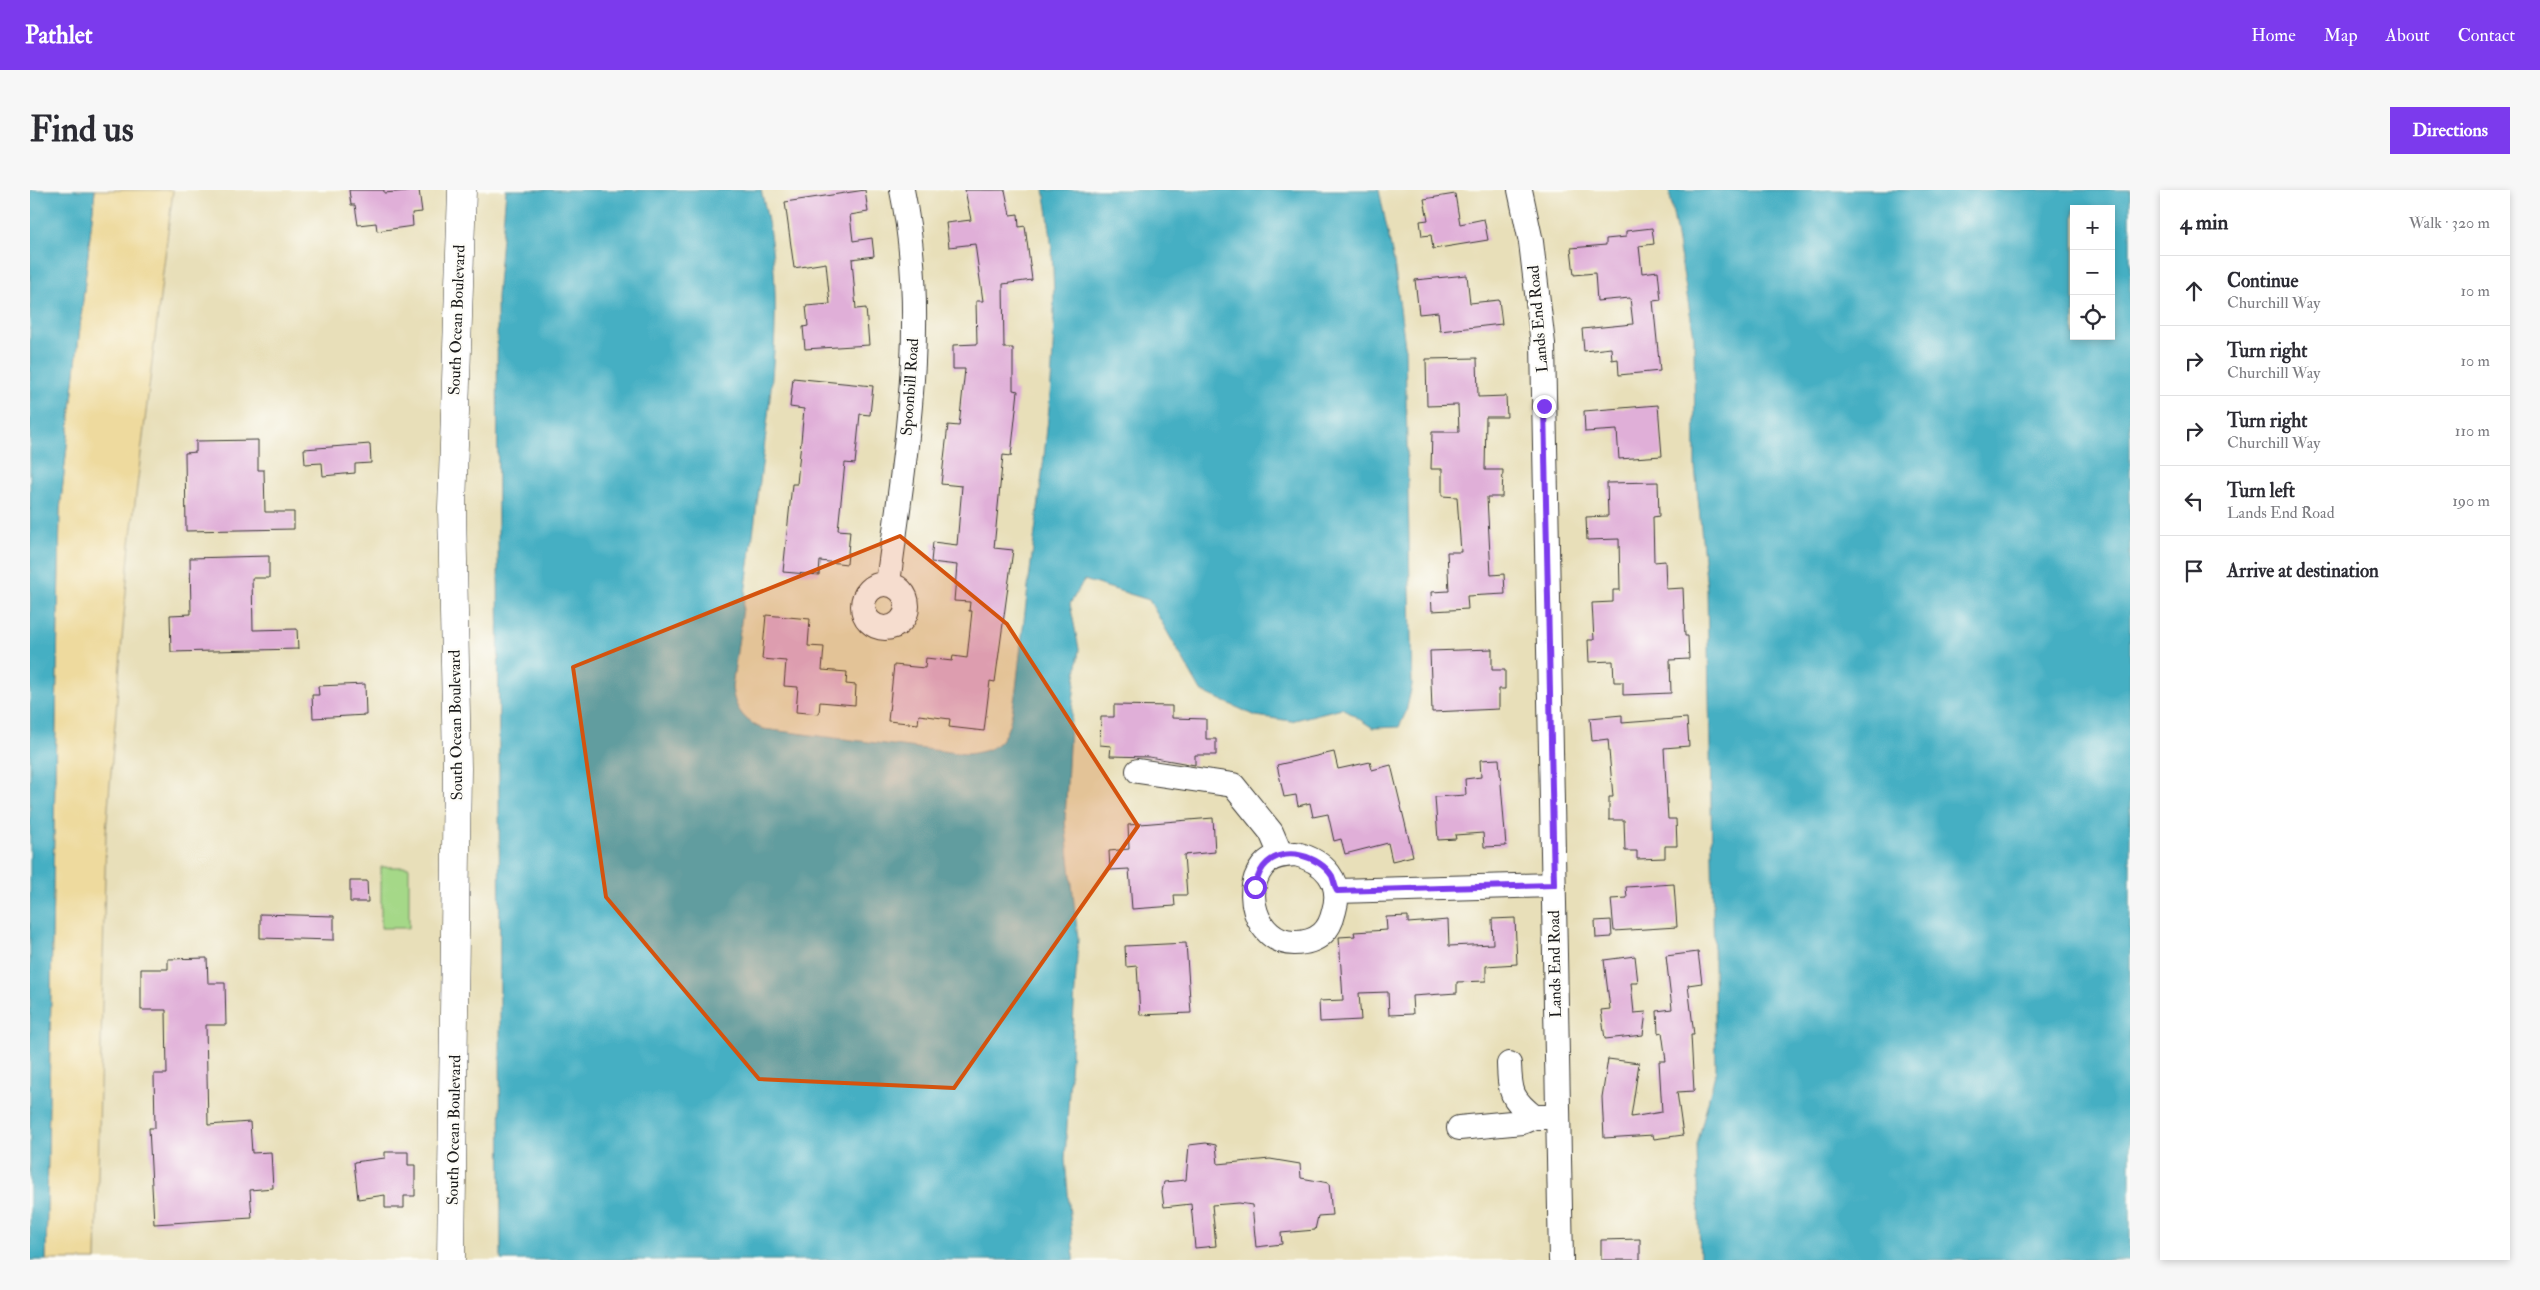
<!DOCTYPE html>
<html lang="en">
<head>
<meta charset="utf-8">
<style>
	:root { --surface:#fff; --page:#f7f7f7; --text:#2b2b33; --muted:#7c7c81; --line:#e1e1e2; --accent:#7c3aed }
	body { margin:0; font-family:"IM FELL Double Pica",serif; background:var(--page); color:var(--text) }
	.controls { position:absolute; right:15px; top:15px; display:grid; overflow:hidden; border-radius:0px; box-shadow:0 2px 8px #0003 }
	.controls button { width:45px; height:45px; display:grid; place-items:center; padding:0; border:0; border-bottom:1px solid var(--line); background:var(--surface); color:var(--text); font:25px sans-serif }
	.stop { position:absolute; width:15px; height:15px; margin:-11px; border:4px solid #7c3aed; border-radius:50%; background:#fff }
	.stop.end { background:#7c3aed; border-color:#fff; box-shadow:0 1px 5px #0008 }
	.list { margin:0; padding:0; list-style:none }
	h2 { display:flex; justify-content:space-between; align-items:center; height:65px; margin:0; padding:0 20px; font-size:21px }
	h2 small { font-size:16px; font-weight:400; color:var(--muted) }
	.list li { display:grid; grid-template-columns:32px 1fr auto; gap:15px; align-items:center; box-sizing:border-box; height:70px; padding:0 20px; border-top:1px solid var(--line) }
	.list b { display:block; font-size:19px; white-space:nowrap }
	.list p { margin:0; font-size:16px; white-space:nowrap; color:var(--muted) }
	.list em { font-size:16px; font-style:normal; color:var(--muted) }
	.icon { flex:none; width:28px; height:28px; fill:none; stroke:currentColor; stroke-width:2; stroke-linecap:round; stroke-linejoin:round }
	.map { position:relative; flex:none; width:2100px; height:1070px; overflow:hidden; border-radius:0px }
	header { display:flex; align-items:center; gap:30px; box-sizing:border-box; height:70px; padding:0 25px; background:var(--accent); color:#fff }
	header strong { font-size:24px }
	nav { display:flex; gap:28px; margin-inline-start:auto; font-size:18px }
	.intro { display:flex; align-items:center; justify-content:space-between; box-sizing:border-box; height:120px; padding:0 30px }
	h1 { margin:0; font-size:35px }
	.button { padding:12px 22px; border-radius:0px; background:var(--accent); color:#fff; font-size:18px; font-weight:700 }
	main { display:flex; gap:30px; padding:0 30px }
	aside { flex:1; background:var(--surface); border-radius:0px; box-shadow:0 2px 8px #0003 }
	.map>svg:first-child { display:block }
	.green { fill:#a5d888; stroke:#607a52 }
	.sand { fill:#eeda9e; stroke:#857b5d }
	.water { fill:#44afc3; stroke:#306670; fill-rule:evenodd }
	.building { fill:#e0afd8 }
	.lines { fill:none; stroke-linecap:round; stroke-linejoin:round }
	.minor-casing { stroke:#3b3934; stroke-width:26 }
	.major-casing { stroke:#3b3934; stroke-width:29 }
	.minor { stroke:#fff; stroke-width:24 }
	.major { stroke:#fff; stroke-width:28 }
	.route { stroke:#7c3aed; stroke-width:6 }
	.marked { fill:#d4530e; fill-opacity:0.2; stroke:#d4530e; stroke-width:4; stroke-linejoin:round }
	.labels { text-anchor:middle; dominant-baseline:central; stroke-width:4.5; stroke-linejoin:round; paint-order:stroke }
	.street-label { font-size:16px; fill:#1c1c1c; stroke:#fdfcf7 }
</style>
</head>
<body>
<header>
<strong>Pathlet</strong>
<nav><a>Home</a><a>Map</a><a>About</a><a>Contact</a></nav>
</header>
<div class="intro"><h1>Find us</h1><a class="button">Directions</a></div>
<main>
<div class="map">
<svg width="2100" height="1070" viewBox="0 0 2100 1070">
	<rect width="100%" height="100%" fill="#fdfcf7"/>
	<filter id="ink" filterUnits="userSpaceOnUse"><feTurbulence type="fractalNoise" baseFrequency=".02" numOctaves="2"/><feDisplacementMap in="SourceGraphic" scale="10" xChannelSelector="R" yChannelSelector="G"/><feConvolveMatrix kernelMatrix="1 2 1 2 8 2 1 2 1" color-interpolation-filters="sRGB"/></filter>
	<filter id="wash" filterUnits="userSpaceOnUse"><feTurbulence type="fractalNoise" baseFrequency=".0096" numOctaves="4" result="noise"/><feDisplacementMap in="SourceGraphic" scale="20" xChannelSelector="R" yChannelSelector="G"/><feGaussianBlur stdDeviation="1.12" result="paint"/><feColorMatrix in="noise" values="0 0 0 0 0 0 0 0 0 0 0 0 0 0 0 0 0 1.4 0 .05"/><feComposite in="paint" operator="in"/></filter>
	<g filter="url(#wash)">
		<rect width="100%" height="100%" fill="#e8dfb9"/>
		<path class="green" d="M351 677H379V738H351Z"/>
		<path class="sand" d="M65 0H143L100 354 76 642 66 1070H16L30 320Z"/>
		<path class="water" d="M0 0H65L30 320 16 1070H0Z
			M476 0H731C756 94 743 188 731 283 722 354 712 426 702 497 704 518 714 531 733 539L936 564C980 561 980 535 986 499 993 436 1001 373 1009 310 1021 208 1033 102 1014 0H1349L1364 72 1375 156 1382 495 1376 522 1369 537 1343 538 1312 518 1261 531 1226 526 1171 501 1119 410 1054 390 1040 414 1049 459 1040 538 1035 631 1048 749 1035 969 1044 1070H471L467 107Z
			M1639 0H2100V1070H1670L1667 955 1686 880 1677 400 1665 277 1664 146ZM2044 19H2081V146H2044Z"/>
		<g id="blocks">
			<path class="building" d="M319 0H354V3L389 0 392 22 382 23 383 36 347 41 346 33 328 35 325 15H321Z
				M835 0 838 22 820 25 823 51 842 48 844 66 822 69 826 119 836 118 839 155 775 159 773 137 778 136 776 116 800 114 796 73 764 78 755 12Z
				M935 0H975L980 25 988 24 989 37 995 36 1002 90 973 94 974 158H983V200L988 201 981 266 973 265 964 358 983 360 965 492 960 491 954 541 919 537 920 529 889 525 888 534 858 531 864 475 895 478 896 468 922 471 923 466 937 468 942 421H939L940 412 924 411 927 375 901 372 903 352 927 355 932 296 911 294 918 235 929 236 935 179H923V155L947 154 946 111H953L945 54 919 57 916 33 941 30Z
				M1425 4 1430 34 1454 29 1458 50 1403 59 1401 45 1392 46 1390 31 1398 30 1394 9Z
				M1622 38 1624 54 1609 56 1612 83 1628 81 1631 110 1623 111 1630 181 1589 185 1588 169 1582 170 1581 158 1554 161 1552 139 1603 134 1600 108 1567 111 1565 83 1544 85 1541 58 1576 55V49L1596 47V41Z
				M1437 85 1440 113 1469 110 1472 134 1410 141 1408 122 1389 124 1385 90Z
				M1447 168 1448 207 1476 206 1477 227H1456L1455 280H1473L1472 307H1457L1461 385 1474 384 1475 404 1437 406 1438 419 1402 421 1401 402 1419 401 1417 362H1431L1427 307 1412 306V279H1401L1402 242H1429L1428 215 1397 216 1396 169Z
				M763 188 843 196 840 225 830 224 825 274 815 273 808 340 820 341 817 374 790 371 789 385 753 382 762 294H767L774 219 760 217Z
				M1628 215 1632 266 1589 269 1587 240 1555 242 1554 221Z
				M228 250V280H234L235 322H264V339L156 341 155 263 166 262V251Z
				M340 254 341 273 325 274V283L293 286 292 273 275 274 274 259Z
				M1628 292 1629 326 1623 327 1624 372 1635 371 1636 399 1653 398 1655 446H1658L1659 469 1640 470 1641 503 1593 505V492H1584L1583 471 1559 472 1558 450H1564L1562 413 1583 412V400H1590L1589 349 1557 350 1556 327 1578 326 1577 293Z
				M239 366V388H222L223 440 267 439 268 459 141 462 140 425 161 424 160 368Z
				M736 425 780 429 778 456 794 457 792 480 817 482 816 494 826 495 825 515 790 512 789 524 766 522 768 497 754 496 756 471 732 469Z
				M1462 459V480H1475V499H1469V519L1402 522 1400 461Z
				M335 494 336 525 283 528 282 505H289L288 496Z
				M1084 515 1142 516V528L1176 529V549H1186V565H1165V575L1119 567 1080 566 1081 556 1070 555 1071 527H1084Z
				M1592 525V533L1657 528 1659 556 1634 558 1638 629H1646L1647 656H1635V668L1607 669V661H1595L1594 630H1579V607H1583L1578 549 1562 551 1560 528Z
				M1304 562 1308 579 1340 572 1342 580 1361 575 1383 666 1362 671 1358 653 1315 664 1311 649 1304 651 1298 624 1283 627 1280 613 1268 616 1266 605 1254 607 1247 575Z
				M1469 569 1476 656 1454 657 1453 643 1425 645 1426 649 1408 650 1405 607 1436 605 1435 589 1451 587 1450 570Z
				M1183 628 1185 662 1154 665 1157 705H1144L1145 716 1102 719 1099 679 1080 680 1079 661 1099 659 1098 635Z
				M320 691H337L338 712H320Z
				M1644 694 1647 737 1584 741 1581 709 1597 708 1596 697Z
				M230 724 304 726V750L230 748Z
				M1378 726V733L1418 730 1419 756 1463 754 1462 729 1485 728 1487 774 1456 776V791L1427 792V803L1382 806 1383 824 1359 825 1358 802 1329 803 1331 830 1290 832 1289 811 1313 810 1309 747 1325 746 1324 742 1357 740 1356 727Z
				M1581 730 1582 747 1566 748 1565 731Z
				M1156 753 1161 823 1110 825 1107 776 1096 777 1095 756Z
				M1668 762 1672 793 1658 795 1664 845H1661L1664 901 1647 902 1653 945 1624 949 1623 945 1574 948 1572 907 1578 869 1609 873 1601 927 1632 922 1629 871H1636L1632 842 1628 843 1627 821 1642 819 1636 766Z
				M1605 766 1608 793H1601L1604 823 1616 822 1613 845 1575 849 1571 820 1580 819 1574 770Z
				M177 768 178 793H195L196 835H176L178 935 220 932 222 963 241 962 243 998 220 1000 222 1028 124 1034 119 938H125L124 884H137L136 820H111V779H138V769Z
				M1176 953 1186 955 1188 974 1240 969 1270 974 1271 988 1299 993 1302 1025 1288 1026 1285 1040 1251 1043 1252 1054 1226 1057 1222 1015 1209 1013 1182 1015 1186 1056 1165 1058 1161 1014 1134 1017 1132 1002 1134 992 1156 990 1159 955Z
				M355 962H378V975H385V1006H374V1018H355V1005L328 1009 324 972 355 968Z
				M1610 1049V1070H1571V1050Z"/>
		</g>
	</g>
	<g filter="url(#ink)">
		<use href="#blocks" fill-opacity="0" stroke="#3b3934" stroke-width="1"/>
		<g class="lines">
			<defs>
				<path id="minor" d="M1490 0 1501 52 1513 154 1531 1070
					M858 393C875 263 899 131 872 0
					M833 416a22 22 0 1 1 44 0a22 22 0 1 1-44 0Z
					M1108 581 1203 595 1241 642 1251 665
					M1266 664C1294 671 1313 691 1304 721 1302 730 1299 738 1292 744 1284 751 1274 753 1264 753 1226 753 1209 697 1237 672 1245 665 1255 665 1266 664Z
					M1307 701 1524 695
					M1479 874C1480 902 1481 909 1504 927
					M1429 938 1492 932 1504 927H1528"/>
				<path id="major" d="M421 1070 427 578 422 318 432 0"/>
			</defs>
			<use href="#minor" class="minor-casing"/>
			<use href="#major" class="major-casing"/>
			<use href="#minor" class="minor"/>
			<use href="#major" class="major"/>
		</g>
	</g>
	<g class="lines" filter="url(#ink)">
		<path class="route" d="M1225 697C1227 688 1230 679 1237 673 1255 656 1290 666 1302 686 1304 691 1305 697 1307 701L1524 695 1514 216"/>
	</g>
	<path class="marked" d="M870 346 977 434 1108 636 924 898 729 889 576 707 543 477Z"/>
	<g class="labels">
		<g class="street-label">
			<text transform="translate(1508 129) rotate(-95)">Lands End Road</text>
			<text transform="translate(427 130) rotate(-88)">South Ocean Boulevard</text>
			<text transform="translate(880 197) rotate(-86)">Spoonbill Road</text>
			<text transform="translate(426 535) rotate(-91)">South Ocean Boulevard</text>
			<text transform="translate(1525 774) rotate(-91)">Lands End Road</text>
			<text transform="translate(424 940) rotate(-89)">South Ocean Boulevard</text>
		</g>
	</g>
</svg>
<div class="controls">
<button>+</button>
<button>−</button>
<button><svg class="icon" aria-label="locate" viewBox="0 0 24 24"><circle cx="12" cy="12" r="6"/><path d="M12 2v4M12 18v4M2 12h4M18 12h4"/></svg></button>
</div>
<div class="stop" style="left:1225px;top:697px"></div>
<div class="stop end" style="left:1514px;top:216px"></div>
</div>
<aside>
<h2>4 min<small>Walk · 320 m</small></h2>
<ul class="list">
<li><svg class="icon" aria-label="ahead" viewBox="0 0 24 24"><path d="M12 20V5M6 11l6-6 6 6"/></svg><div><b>Continue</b><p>Churchill Way</p></div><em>10 m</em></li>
<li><svg class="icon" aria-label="right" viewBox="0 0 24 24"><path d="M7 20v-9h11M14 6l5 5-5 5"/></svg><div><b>Turn right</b><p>Churchill Way</p></div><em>10 m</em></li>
<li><svg class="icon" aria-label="right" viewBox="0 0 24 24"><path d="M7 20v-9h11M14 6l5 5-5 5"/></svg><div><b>Turn right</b><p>Churchill Way</p></div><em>110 m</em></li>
<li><svg class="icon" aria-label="left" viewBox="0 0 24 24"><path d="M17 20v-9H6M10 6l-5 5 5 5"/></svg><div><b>Turn left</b><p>Lands End Road</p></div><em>190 m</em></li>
<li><svg class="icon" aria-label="arrive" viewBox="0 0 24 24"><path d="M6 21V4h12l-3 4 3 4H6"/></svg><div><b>Arrive at destination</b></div></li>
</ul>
</aside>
</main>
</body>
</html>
